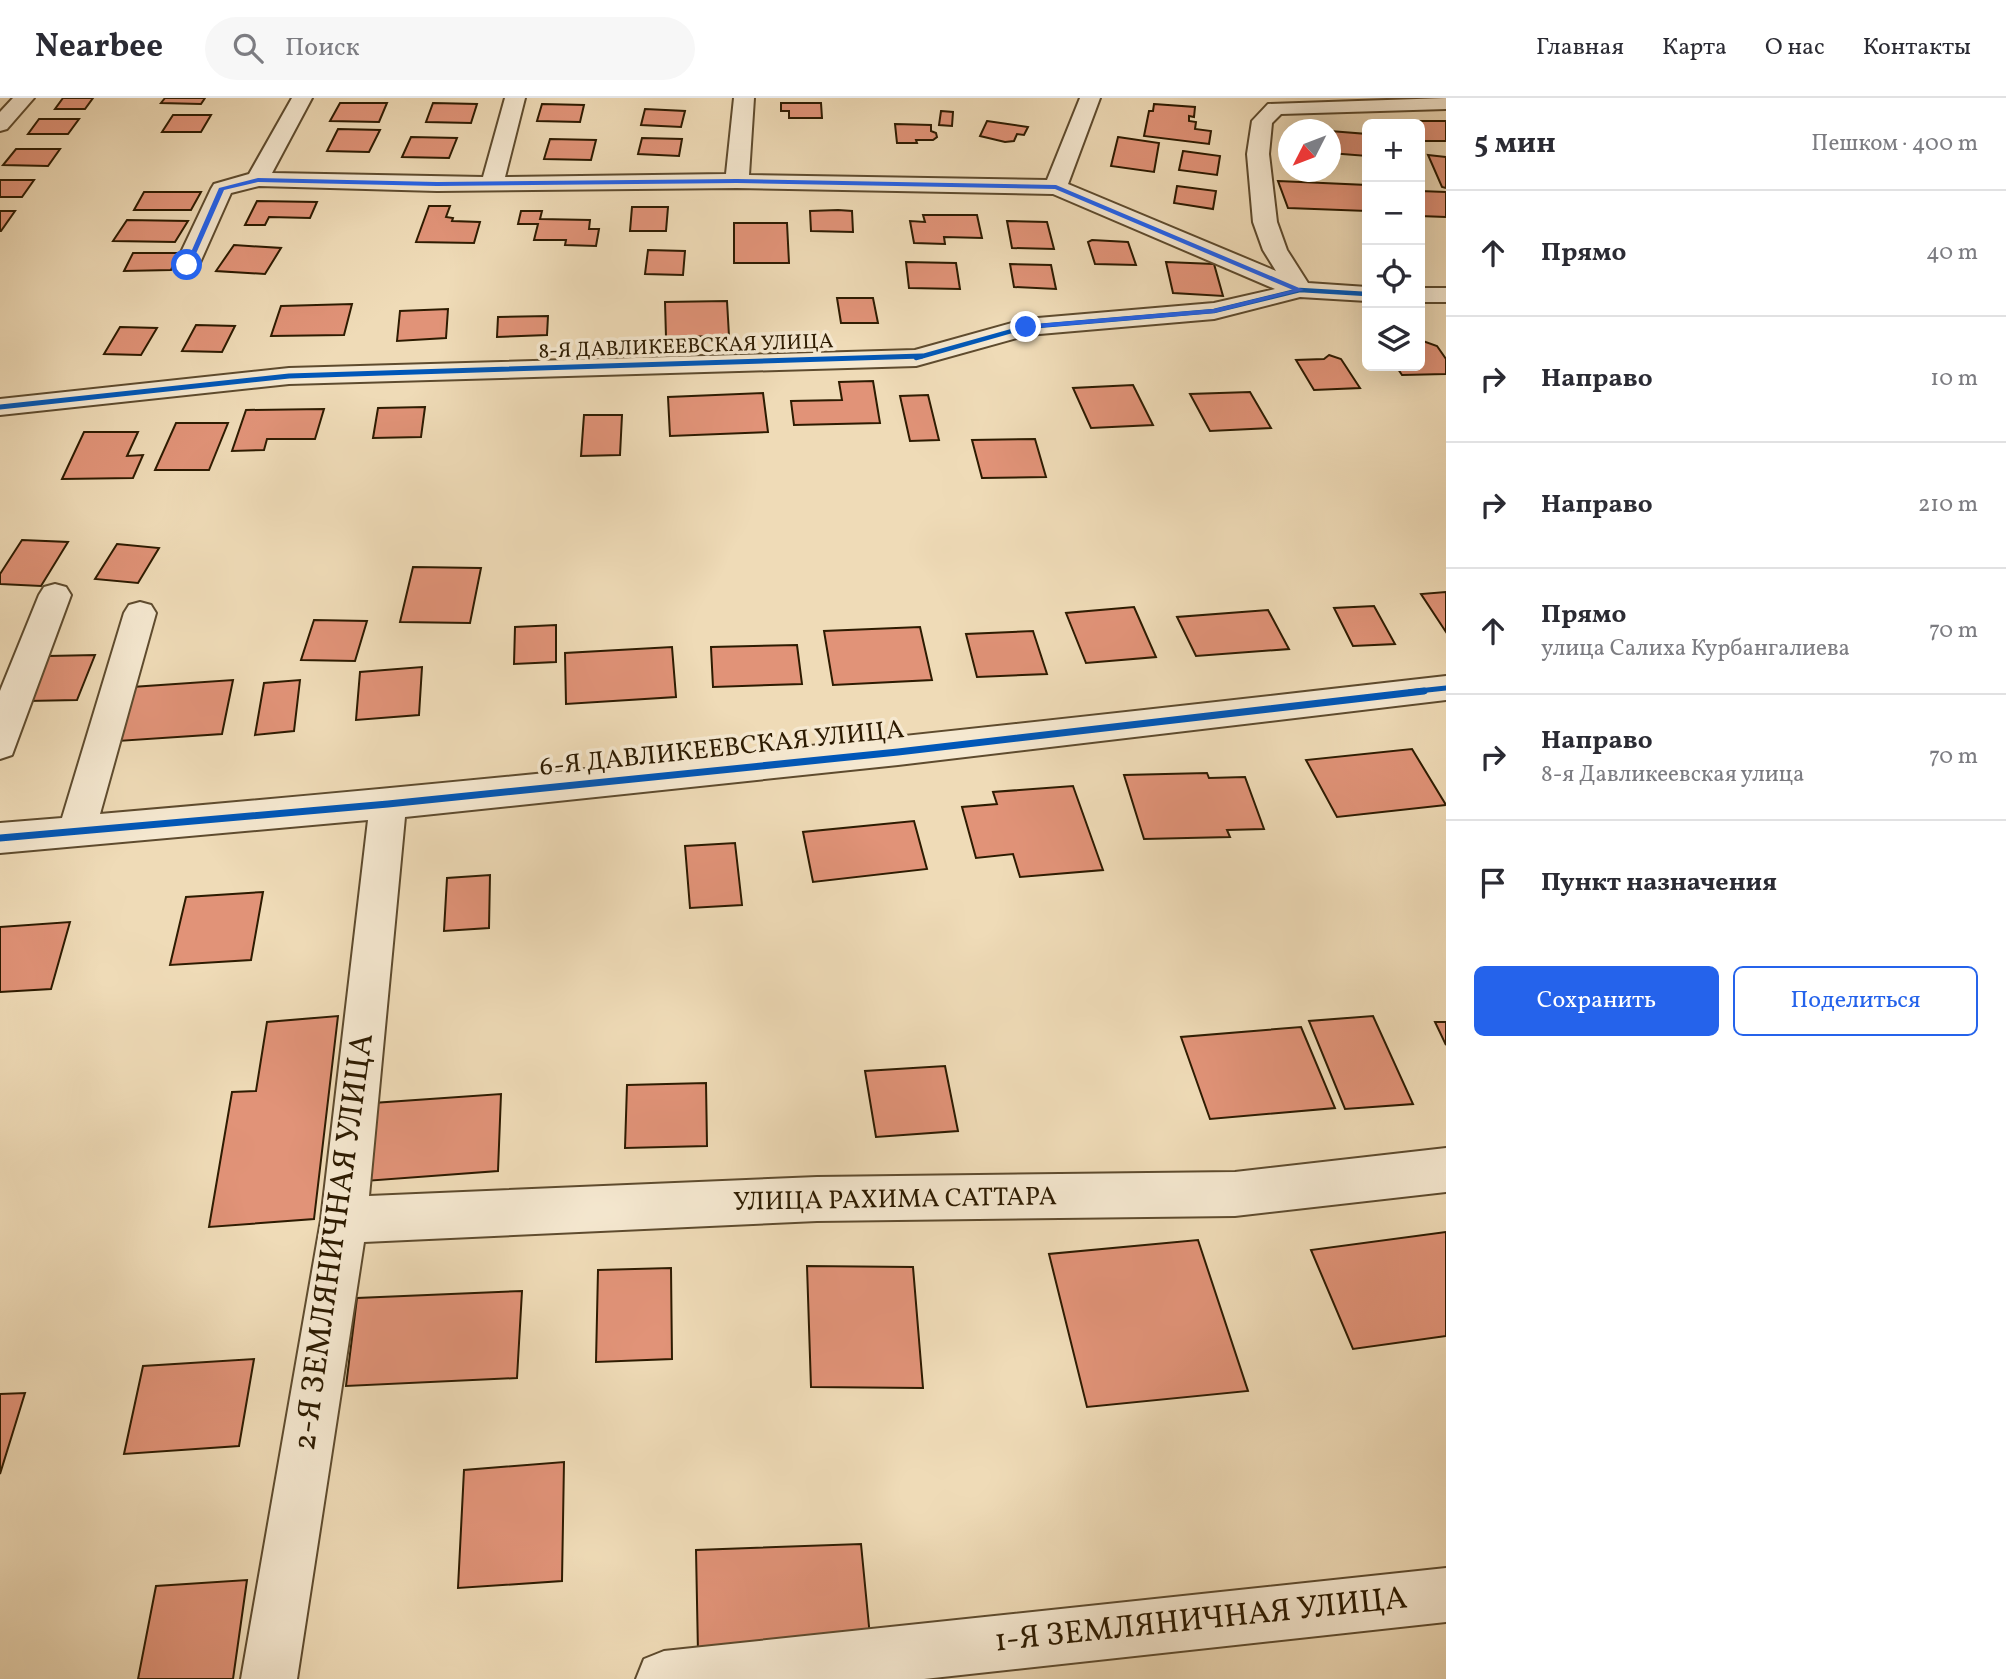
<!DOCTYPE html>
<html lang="ru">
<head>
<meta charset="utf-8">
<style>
	:root { --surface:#fff; --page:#f7f7f7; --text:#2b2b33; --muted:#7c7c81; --line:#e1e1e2; --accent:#2563eb }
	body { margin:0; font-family:Vollkorn,serif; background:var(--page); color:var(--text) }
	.controls { position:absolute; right:21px; top:21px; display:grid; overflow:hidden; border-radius:10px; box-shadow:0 7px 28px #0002 }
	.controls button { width:63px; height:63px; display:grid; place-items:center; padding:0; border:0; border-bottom:2px solid var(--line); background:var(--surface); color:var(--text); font:35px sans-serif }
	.compass { position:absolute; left:1278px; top:21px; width:63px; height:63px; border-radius:50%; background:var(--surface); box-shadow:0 7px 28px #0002; rotate:228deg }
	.stop { position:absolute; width:21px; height:21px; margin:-16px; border:5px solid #2563eb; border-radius:50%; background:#fff }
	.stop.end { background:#2563eb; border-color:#fff; box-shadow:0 2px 7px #0008 }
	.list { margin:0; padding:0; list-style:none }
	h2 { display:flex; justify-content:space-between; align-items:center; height:91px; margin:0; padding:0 28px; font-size:30px }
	h2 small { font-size:23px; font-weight:400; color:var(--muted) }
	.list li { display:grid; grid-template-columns:46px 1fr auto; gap:21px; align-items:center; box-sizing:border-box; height:126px; padding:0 28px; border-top:2px solid var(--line) }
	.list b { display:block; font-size:26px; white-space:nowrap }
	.list p { margin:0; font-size:23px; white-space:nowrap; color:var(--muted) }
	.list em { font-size:23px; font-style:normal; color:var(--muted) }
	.actions { display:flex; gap:14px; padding:21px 28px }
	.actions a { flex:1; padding:16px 0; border:2px solid var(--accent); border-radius:10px; text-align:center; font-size:24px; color:var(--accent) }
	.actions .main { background:var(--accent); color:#fff }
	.icon { flex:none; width:38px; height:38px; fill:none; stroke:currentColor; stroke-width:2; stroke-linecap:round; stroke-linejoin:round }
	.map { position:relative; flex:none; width:1446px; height:1581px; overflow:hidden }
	header { display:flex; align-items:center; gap:42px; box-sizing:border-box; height:98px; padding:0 35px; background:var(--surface); border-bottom:2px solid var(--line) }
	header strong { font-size:33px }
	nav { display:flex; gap:38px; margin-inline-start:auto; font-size:24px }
	.search { width:490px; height:63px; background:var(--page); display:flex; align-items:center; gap:18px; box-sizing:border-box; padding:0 24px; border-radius:38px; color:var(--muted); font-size:26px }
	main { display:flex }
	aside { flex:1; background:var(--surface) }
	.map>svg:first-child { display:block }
	.building { fill:#e19378; stroke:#2d1b01; stroke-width:2 }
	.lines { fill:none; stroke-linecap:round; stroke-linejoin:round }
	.minor-casing { stroke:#5e4b2e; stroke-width:4 }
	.minor { fill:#f5e8d0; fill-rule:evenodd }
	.cycleway-far2-casing { stroke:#f5e8d0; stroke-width:7 }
	.cycleway-far1-casing { stroke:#f5e8d0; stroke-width:9 }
	.cycleway-casing { stroke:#f5e8d0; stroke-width:11 }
	.cycleway-far2 { stroke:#0057b8; stroke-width:4.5 }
	.cycleway-far1 { stroke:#0057b8; stroke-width:5 }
	.cycleway { stroke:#0057b8; stroke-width:7 }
	.route { fill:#2563eb }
	.labels { text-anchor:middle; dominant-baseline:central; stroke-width:7; stroke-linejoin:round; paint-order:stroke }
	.far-street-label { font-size:21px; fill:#2d1b01; stroke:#f5e8d0 }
	.street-label { font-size:26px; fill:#2d1b01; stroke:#f5e8d0 }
	.near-street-label { font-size:32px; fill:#2d1b01; stroke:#f5e8d0 }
</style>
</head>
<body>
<header>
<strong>Nearbee</strong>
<div class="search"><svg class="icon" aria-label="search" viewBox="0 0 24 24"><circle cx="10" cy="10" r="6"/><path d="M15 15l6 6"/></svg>Поиск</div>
<nav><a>Главная</a><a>Карта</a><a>О нас</a><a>Контакты</a></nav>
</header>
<main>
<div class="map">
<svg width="1446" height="1581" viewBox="0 0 1446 1581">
	<rect width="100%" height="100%" fill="#efdbb7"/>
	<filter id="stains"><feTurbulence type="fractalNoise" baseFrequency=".00286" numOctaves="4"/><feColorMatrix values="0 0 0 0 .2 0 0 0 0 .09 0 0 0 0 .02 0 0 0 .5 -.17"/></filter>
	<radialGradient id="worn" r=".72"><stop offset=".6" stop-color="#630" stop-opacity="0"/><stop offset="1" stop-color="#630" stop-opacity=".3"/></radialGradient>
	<path class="building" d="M63 0H93L85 11H55Z
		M165 0H205L201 6 161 5Z
		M340 5H387L379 24 330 23Z
		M433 5 477 6 471 25 426 24Z
		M781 5H821L822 20H789V13H781Z
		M542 6 584 7 580 24 537 23Z
		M1154 6 1195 9 1194 19 1189 18V23L1196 24 1195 31 1211 33 1209 46 1144 38 1149 13H1153Z
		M645 11 685 13 681 29 641 27Z
		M941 13 953 14 952 28 939 27Z
		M173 17H211L201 34H162Z
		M39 21H79L68 36H28Z
		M987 23 1028 29 1024 37 1017 36 1014 43 1005 44 980 38Z
		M1409 23H1446V43H1423L1420 38V26H1412Z
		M895 26 931 27V33L936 35 937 39 933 42H916L917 45H897Z
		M338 31 380 32 369 54 327 53Z
		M1330 33 1367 36V58L1330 55Z
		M411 39 457 40 449 60 402 59Z
		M1118 39 1159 45 1154 74 1111 68Z
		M642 40 682 41 679 58 638 56Z
		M550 41 596 42 591 62 544 61Z
		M16 51H60L48 68 3 67Z
		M1183 53 1220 58 1217 77 1179 72Z
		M1428 57 1446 59V90L1442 89Z
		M0 82H34L22 99H0Z
		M1278 83 1367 87V113L1288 110Z
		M1177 88 1216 93 1213 111 1174 105Z
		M1420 93 1446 94V119L1420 118Z
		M144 94H201L191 112H134Z
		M257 103 317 104 310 120 269 119 265 127H245Z
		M429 108H450L446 119 453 120 452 123 480 124 474 145 416 144Z
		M632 109H668L666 133H630Z
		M838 112 852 113 853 134 811 133 810 113Z
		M0 113H15L1 133H0Z
		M521 113H542L540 121 590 122 589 131H599L596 148 565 147 566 142H534L538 126H518Z
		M923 117H977L982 140 944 139 945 146 914 145 910 123 925 124Z
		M127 122 188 123 175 144 113 143Z
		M1007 123 1047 124 1054 151 1012 150Z
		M734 125H787L789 165H734Z
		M1092 142 1128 144 1136 167 1095 166 1088 144Z
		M234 147 281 150 265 176 216 173Z
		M648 152 685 153 683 177 645 176Z
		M133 155H179L171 172 124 173Z
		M906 164 956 165 960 191 909 190Z
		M1166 164 1214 166 1223 198 1173 195Z
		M1010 166 1051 167 1056 191 1014 189Z
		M837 200H873L878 225H841Z
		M727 203 729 238 666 239 665 204Z
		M352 206 344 237 271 238 281 208Z
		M448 211 446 240 397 243 400 213Z
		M548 218 547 237 497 239 498 219Z
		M196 227 235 228 222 254 182 253Z
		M120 229 157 230 141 257 104 256Z
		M1420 242 1437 248 1446 261V276L1402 277 1396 268H1420Z
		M1329 257 1341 261 1360 290 1314 292 1296 262 1324 261Z
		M873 283 880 325 794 327 791 303 842 302 839 284Z
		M1133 287 1153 327 1091 330 1073 290Z
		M1250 294 1271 330 1210 333 1190 296Z
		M763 295 768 334 670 338 668 299Z
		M928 297 939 342 910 343 900 298Z
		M425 309 421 339 373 340 378 310Z
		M324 311 315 341H267L264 352 232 353 246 312Z
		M584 317H622L620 357 581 358Z
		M176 325H228L209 372H155Z
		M84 334H138L127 358 143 357 133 380 62 381Z
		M1035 341 1046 379 982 380 972 342Z
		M22 442 68 444 41 488 0 486V476Z
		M117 446 159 450 138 485 95 481Z
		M413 469 481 470 470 525 400 524Z
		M1446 494V534L1421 496Z
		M1374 508 1395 546 1353 548 1334 510Z
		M1134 509 1156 559 1086 565 1066 515Z
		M1268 512 1289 551 1196 558 1177 519Z
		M314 522 367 523 355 563 301 562Z
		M556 527V564L514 566 515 529Z
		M920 529 932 582 833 587 824 533Z
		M1033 533 1047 576 977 579 966 536Z
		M797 547 802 586 713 589 711 549Z
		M672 549 676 599 566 606 565 555Z
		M95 557 77 602 28 603 48 558Z
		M422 569 419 617 356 622 360 574Z
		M233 582 222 636 118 643 132 589Z
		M300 582 294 633 255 637 264 585Z
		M1412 651 1446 707 1337 719 1306 662Z
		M1207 675 1209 680 1245 679 1264 731 1227 732 1230 739 1144 741 1124 677Z
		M1073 688 1103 772 1020 779 1013 756 976 760 962 709 997 706 993 694Z
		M914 723 927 771 813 784 803 734Z
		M735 745 742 807 690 810 685 748Z
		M490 777 489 830 444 833 447 780Z
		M263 794 251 862 170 867 186 799Z
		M70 824 51 891 0 894V829Z
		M338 918 314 1121 209 1129 232 994 256 993 267 924Z
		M1373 918 1413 1006 1345 1011 1309 923Z
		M1435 924H1446V947Z
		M1301 929 1335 1010 1210 1021 1181 939Z
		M945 968 958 1033 876 1039 865 973Z
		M706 985 707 1048 625 1050 627 987Z
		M501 996 498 1073 365 1083 373 1005Z
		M1446 1134V1238L1353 1251 1311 1152Z
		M1198 1142 1248 1293 1087 1309 1049 1156Z
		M807 1168 913 1169 923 1290 811 1289Z
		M671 1170 672 1261 596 1264 598 1172Z
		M522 1193 517 1280 346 1288 357 1200Z
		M254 1261 239 1348 124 1356 143 1268Z
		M25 1295 0 1376V1296Z
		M564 1364 562 1483 458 1490 464 1372Z
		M861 1446 871 1549 698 1555 696 1452Z
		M247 1482 233 1581H138L156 1488Z"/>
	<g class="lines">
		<defs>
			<path id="minor" d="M13 0H34L7 31 0 33V14Z
				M292 0H312L272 75 483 79 505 0H525L505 79 726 76 734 0H754L749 77 1047 82 1080 0H1100L1068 86 1276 173 1263 152 1253 124 1247 56 1252 23 1268 6 1446 0V11L1281 16 1272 25 1269 56 1277 124 1287 152 1308 185 1367 189V203L1300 199 1214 221 1028 237 916 268 289 286 0 317V301L289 270 915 252 1026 221 1214 205 1275 191 1053 96 737 90 437 93 259 88 231 95 199 167 196 172 187 174 178 172 175 167 211 91 214 86 249 76Z
				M1420 190H1446V204H1420Z
				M55 486 66 489 71 497 12 657 0 661V593L39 497 44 489Z
				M140 504 151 507 156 515 100 716C549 678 998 629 1446 578V602L898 667 405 719 369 1098 817 1079 1235 1074 1446 1050V1094L1235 1118 817 1123 364 1144 297 1581H241L321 1122 368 722 0 755V725L62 720 124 515 129 507Z
				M1446 1470V1524L924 1581H636L644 1561 664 1553Z"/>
		</defs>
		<use href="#minor" class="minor-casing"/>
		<use href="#minor" class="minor"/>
		<defs>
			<path id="cycleway-far2" d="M916 260 1026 229 1214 213 1300 192 1367 196"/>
			<path id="cycleway-far1" d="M0 309 289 278 922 258
				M1409 594 1446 590"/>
			<path id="cycleway" d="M0 740 388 706 898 654 1424 593"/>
		</defs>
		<use href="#cycleway-far2" class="cycleway-far2-casing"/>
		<use href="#cycleway-far1" class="cycleway-far1-casing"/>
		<use href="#cycleway" class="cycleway-casing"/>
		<use href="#cycleway-far2" class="cycleway-far2"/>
		<use href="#cycleway-far1" class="cycleway-far1"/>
		<use href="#cycleway" class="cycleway"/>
	</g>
	<path class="route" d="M258 80 437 84 737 81 1056 87 1304 192 1214 215 1023 231 1026 227 1214 211 1293 192 1055 91 737 85 437 88 258 84 224 92 191 167 185 168 219 90Z"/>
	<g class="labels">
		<g class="far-street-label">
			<text transform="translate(686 249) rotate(-2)">8-Я ДАВЛИКЕЕВСКАЯ УЛИЦА</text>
		</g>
		<g class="street-label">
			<text transform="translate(722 651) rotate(-6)">6-Я ДАВЛИКЕЕВСКАЯ УЛИЦА</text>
			<text transform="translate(895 1102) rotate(-1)">УЛИЦА РАХИМА САТТАРА</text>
		</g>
		<g class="near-street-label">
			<text transform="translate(335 1144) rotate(-82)">2-Я ЗЕМЛЯНИЧНАЯ УЛИЦА</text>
			<text transform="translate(1201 1523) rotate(-6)">1-Я ЗЕМЛЯНИЧНАЯ УЛИЦА</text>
		</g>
	</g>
	<rect width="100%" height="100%" filter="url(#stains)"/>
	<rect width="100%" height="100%" fill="url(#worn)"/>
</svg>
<div class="controls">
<button>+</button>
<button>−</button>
<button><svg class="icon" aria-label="locate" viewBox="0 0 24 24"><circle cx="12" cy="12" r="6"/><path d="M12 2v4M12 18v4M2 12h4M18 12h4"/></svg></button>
<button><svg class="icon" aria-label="layers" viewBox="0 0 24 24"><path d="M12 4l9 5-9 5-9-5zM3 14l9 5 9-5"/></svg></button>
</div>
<svg class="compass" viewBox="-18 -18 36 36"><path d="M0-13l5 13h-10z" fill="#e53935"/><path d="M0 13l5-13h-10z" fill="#7c7c81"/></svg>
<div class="stop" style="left:187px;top:167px"></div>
<div class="stop end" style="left:1026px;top:229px"></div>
</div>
<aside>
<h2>5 мин<small>Пешком · 400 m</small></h2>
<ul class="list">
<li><svg class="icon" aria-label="ahead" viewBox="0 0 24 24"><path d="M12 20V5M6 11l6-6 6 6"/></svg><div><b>Прямо</b></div><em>40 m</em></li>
<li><svg class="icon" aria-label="right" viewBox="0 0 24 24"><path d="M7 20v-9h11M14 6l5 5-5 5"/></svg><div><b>Направо</b></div><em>10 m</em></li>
<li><svg class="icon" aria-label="right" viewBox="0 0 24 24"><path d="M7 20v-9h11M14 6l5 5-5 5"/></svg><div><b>Направо</b></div><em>210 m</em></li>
<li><svg class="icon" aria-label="ahead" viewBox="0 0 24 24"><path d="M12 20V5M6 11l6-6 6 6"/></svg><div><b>Прямо</b><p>улица Салиха Курбангалиева</p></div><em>70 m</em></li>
<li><svg class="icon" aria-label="right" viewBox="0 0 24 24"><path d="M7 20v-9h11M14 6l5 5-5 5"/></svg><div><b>Направо</b><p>8-я Давликеевская улица</p></div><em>70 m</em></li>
<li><svg class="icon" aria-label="arrive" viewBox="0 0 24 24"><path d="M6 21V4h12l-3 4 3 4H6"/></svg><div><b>Пункт назначения</b></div></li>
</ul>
<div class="actions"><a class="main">Сохранить</a><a>Поделиться</a></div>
</aside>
</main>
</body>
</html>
